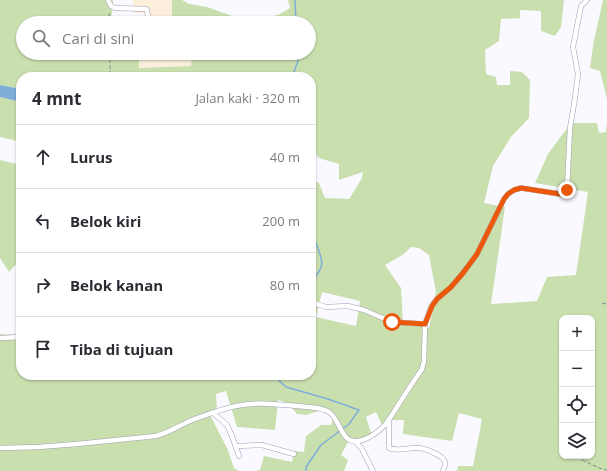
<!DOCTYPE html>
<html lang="id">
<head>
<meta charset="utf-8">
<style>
	:root { --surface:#fff; --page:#f2f2f3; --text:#2b2b33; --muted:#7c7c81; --line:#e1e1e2 }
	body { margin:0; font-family:"Open Sans",sans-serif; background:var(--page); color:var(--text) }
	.controls { position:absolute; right:12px; bottom:12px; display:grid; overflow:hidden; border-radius:8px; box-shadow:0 1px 3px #0004 }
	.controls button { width:36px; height:36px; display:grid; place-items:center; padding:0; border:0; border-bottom:1px solid var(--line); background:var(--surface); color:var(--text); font:20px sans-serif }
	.stop { position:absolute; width:12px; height:12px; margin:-9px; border:3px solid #ea580c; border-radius:50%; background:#fff }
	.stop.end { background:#ea580c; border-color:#fff; box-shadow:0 1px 4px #0008 }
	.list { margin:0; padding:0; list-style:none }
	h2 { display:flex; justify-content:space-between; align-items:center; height:52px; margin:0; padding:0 16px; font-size:17px }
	h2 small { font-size:13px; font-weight:400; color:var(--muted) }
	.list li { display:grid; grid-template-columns:26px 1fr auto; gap:12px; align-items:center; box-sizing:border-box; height:64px; padding:0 16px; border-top:1px solid var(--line) }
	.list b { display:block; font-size:15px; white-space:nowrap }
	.list em { font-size:13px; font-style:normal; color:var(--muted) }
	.icon { flex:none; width:22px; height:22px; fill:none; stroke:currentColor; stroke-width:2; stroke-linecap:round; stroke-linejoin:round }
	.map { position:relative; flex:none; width:607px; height:471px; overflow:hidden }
	.search { position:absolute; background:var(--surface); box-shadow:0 1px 3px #0004; left:16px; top:16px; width:300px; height:44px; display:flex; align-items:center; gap:10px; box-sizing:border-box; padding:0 14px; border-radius:22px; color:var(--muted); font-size:15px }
	.panel { position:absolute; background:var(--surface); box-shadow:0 1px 3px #0004; left:16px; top:72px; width:300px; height:308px; border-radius:16px }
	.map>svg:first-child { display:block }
	.industrial { fill:#fbeeda }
	.green { fill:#c9dfae; fill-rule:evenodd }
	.water { fill:#7fafd8 }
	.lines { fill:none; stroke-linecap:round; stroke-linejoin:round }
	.stream { stroke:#7fafd8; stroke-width:1.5 }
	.minor-casing { stroke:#a09eb6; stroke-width:5.5 }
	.path { stroke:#8c8b93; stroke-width:1; stroke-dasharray:4 2; stroke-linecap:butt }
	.minor { stroke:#fff; stroke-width:4.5 }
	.route { stroke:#ea580c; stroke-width:5 }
</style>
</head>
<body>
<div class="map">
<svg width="607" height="471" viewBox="0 0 607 471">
	<rect width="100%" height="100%" fill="#faf9ff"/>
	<path class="industrial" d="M133 0H172V23H145L144 13H133Z
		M139 53H192L191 66 138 68Z"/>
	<path class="green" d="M0 0H113L111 23H23V53H139V68L191 66 192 53H309V23H255L259 19 278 15 290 8 288 0H564L561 27 555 36 541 31V11L520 10V18L501 19 499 41 485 50 486 74 496 77 497 85H510V71L522 72 530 80 529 118 511 137 493 166 484 203 505 207 491 304 537 301 547 277 576 275 588 192 535 183 548 154 571 123H597L599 133 606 132 607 121V471H457L458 466H473L482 419 459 413 452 441 403 434 404 420H393L383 427 376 412 366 417 372 436 362 441 350 438 341 455 348 460 344 471H255L260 470 264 456 292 462 294 451 304 452 306 436 321 425H331L334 415 326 409 306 415 297 414 288 403 278 400 275 430 237 427 226 391 216 394 217 411 209 413 227 448 234 468 239 471H0V334L21 335V375H311V180L319 183 325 198 349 199 362 178 363 172 339 180V164L319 158 311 148V77H21V89L0 85ZM411 247 419 248 429 255 436 292 429 328 403 322 401 288 385 265 404 254ZM322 292 360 301 356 326 316 317ZM562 318H592V456H562Z
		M172 0H182L189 4 207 7 235 17 242 23H172Z
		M603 0H607V99L600 71 590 68 594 40Z
		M0 97 21 102V142L0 137Z
		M0 160 21 165V259L9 272 0 258Z"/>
	<path class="water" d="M0 85 21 89V102L0 97Z"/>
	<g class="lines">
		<path class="stream" d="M295 0 296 23
			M292 77 298 61 297 53
			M311 193 314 195 311 214
			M311 241 316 243C324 264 325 265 311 283
			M273 375 286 387 328 399 359 410 349 424 321 445 306 467V471"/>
		<defs>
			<path id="minor" d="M108 0 111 6 115 8 146 9 147 10 149 23
				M311 302 326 307 348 306 364 310 392 322 425 324
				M0 338 21 337
				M213 413 227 425 232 436 239 456
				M389 420V448C397 452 409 447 418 448 424 448 443 455 445 462 446 465 444 468 443 471
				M355 441 362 449 373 471
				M236 446 262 445 294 454
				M0 448 38 447 77 444 156 436C169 433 180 425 192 420 206 415 221 409 236 406 260 401 284 405 308 407 315 408 323 408 329 412 341 420 341 445 359 441 369 439 378 432 385 425 389 420 393 413 397 407 405 394 413 382 422 369L424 361 425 324 431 306 437 299 451 287 463 273 477 254 504 199 508 194 514 190 521 188 560 194 565 192 567 190 570 128 575 98 578 74 573 47 581 6 587 0"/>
		</defs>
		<use href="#minor" class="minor-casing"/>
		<path class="path" d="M109 23V16L110 11
			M110 53V77
			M602 304 607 303
			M582 460 599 468 607 470"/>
		<use href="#minor" class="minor"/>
	</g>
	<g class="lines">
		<path class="route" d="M392 322 425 324 432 306 437 299 451 287 463 273 477 254 504 199 508 194 514 190 521 188 560 194 565 192 567 190"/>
	</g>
</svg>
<div class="controls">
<button>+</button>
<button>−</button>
<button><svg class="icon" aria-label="locate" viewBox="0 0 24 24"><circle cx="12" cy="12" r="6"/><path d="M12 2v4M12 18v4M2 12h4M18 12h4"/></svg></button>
<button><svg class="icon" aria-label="layers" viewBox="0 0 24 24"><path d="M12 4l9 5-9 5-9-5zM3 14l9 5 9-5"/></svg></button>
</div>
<div class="stop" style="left:392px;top:322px"></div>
<div class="stop end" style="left:567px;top:190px"></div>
<div class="search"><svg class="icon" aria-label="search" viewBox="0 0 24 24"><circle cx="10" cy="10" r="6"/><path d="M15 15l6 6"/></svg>Cari di sini</div>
<section class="panel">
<h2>4 mnt<small>Jalan kaki · 320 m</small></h2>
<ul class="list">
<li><svg class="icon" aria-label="ahead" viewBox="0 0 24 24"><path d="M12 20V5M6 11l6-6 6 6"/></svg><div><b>Lurus</b></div><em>40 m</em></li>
<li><svg class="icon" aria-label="left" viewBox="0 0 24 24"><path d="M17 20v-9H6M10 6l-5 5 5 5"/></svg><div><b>Belok kiri</b></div><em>200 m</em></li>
<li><svg class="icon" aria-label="right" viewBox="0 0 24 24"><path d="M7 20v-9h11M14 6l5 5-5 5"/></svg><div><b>Belok kanan</b></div><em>80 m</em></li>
<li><svg class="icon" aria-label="arrive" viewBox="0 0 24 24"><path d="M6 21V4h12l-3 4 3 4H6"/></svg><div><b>Tiba di tujuan</b></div></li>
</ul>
</section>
</div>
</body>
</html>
